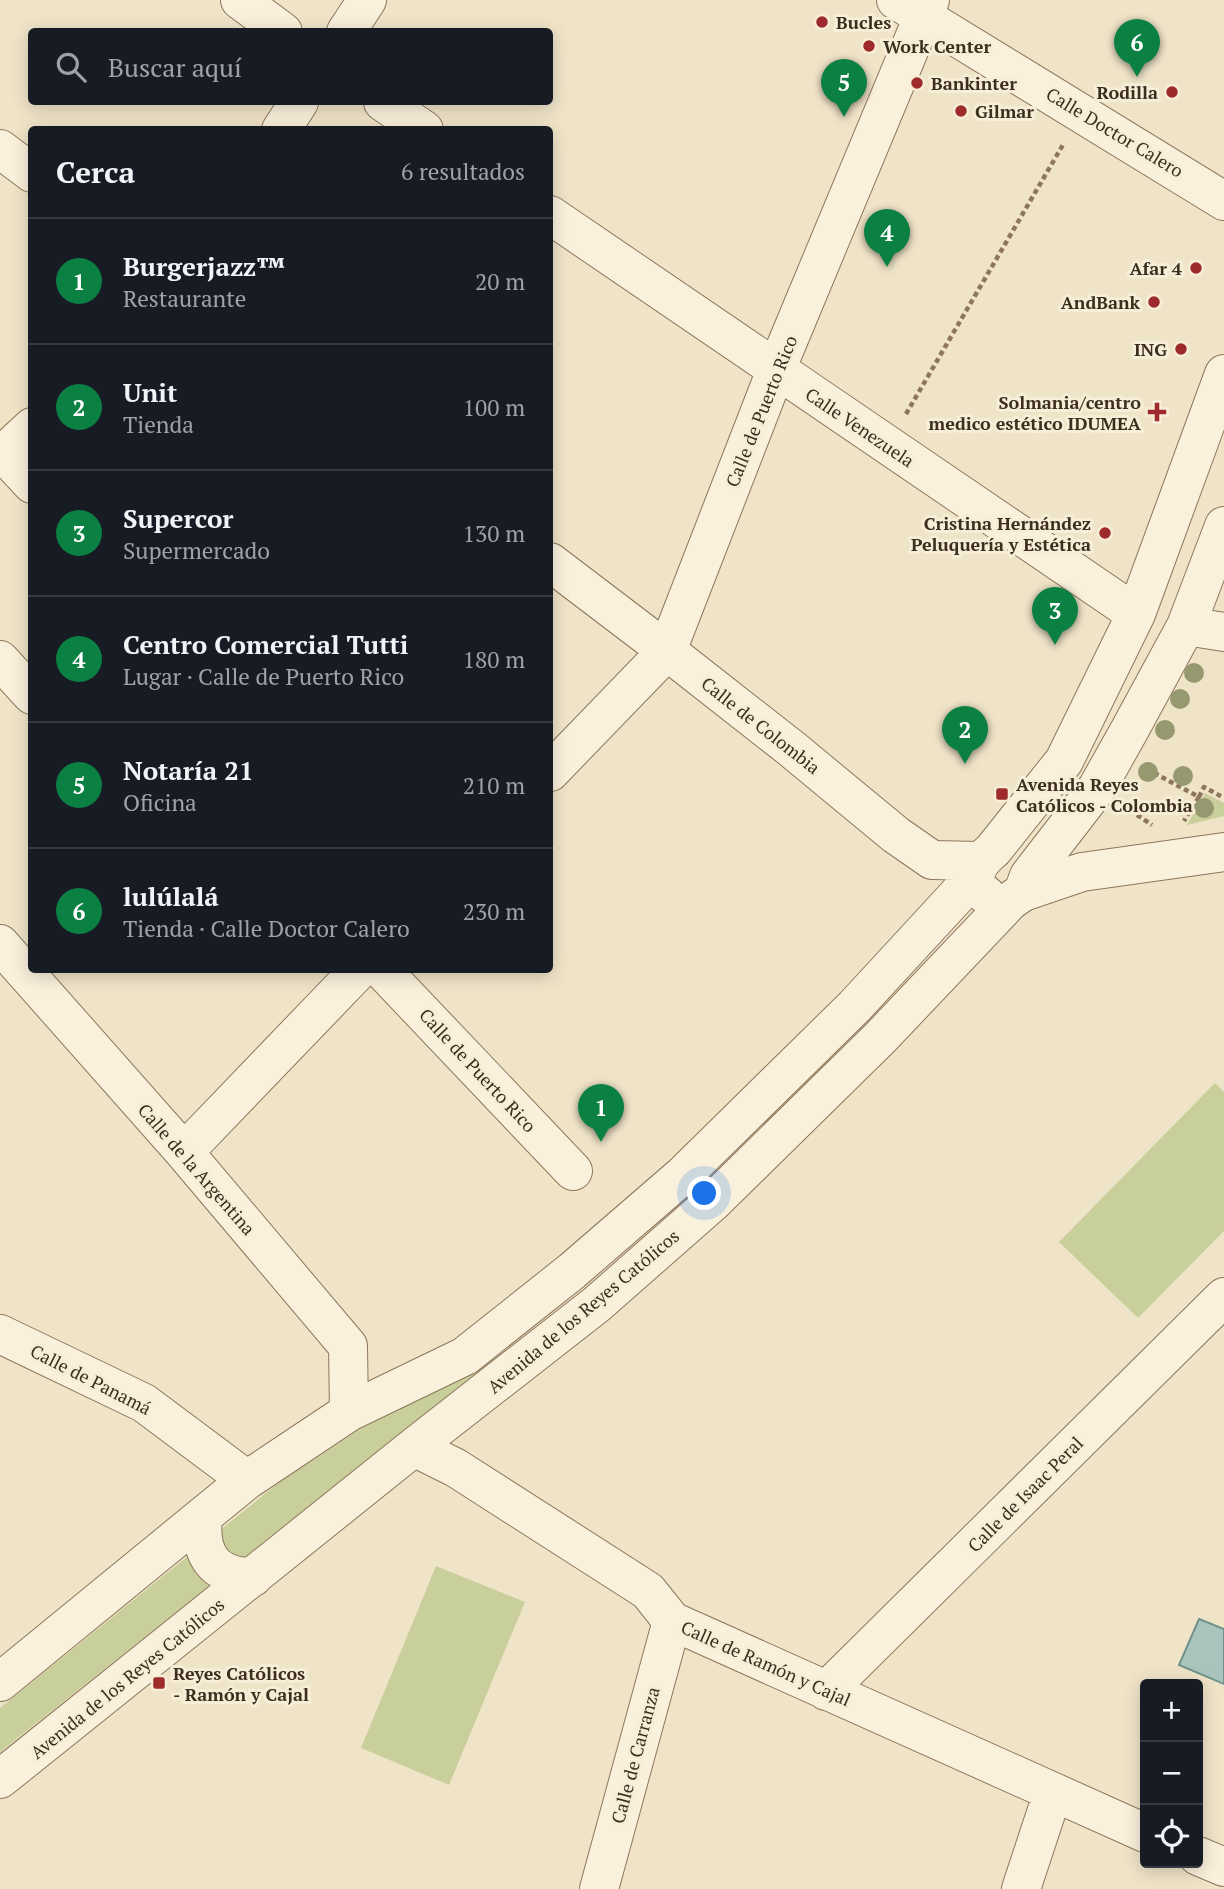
<!DOCTYPE html>
<html lang="es">
<head>
<meta charset="utf-8">
<style>
	:root { --surface:#171b24; --page:#242831; --text:#f1f3f6; --muted:#9ea1a6; --line:#363941; --accent:#0b8043 }
	body { margin:0; font-family:"PT Serif",serif; background:var(--page); color:var(--text) }
	.controls { position:absolute; right:21px; bottom:21px; display:grid; overflow:hidden; border-radius:7px; box-shadow:0 4px 18px #0003 }
	.controls button { width:63px; height:63px; display:grid; place-items:center; padding:0; border:0; border-bottom:2px solid var(--line); background:var(--surface); color:var(--text); font:35px sans-serif }
	.you { position:absolute; left:705px; top:1194px; width:24px; height:24px; margin:-18px; border:5px solid #fff; border-radius:50%; background:#1a73e8; box-shadow:0 0 0 10px #1a73e833 }
	.badge { display:grid; place-items:center; width:46px; height:46px; border-radius:50%; background:var(--accent); color:#fff; font-size:23px; font-weight:700 }
	.pin { position:absolute; translate:-50% -58px; filter:drop-shadow(0 2px 4px #0008) }
	.pin::after { content:''; position:absolute; top:37px; width:24px; height:21px; background:inherit; clip-path:polygon(0 0,100% 0,50% 100%) }
	.list { margin:0; padding:0; list-style:none }
	h2 { display:flex; justify-content:space-between; align-items:center; height:91px; margin:0; padding:0 28px; font-size:30px }
	h2 small { font-size:23px; font-weight:400; color:var(--muted) }
	.list li { display:grid; grid-template-columns:46px 1fr auto; gap:21px; align-items:center; box-sizing:border-box; height:126px; padding:0 28px; border-top:2px solid var(--line) }
	.list b { display:block; font-size:26px; white-space:nowrap }
	.list p { margin:0; font-size:23px; white-space:nowrap; color:var(--muted) }
	.list em { font-size:23px; font-style:normal; color:var(--muted) }
	.icon { flex:none; width:38px; height:38px; fill:none; stroke:currentColor; stroke-width:2; stroke-linecap:round; stroke-linejoin:round }
	.map { position:relative; flex:none; width:1224px; height:1889px; overflow:hidden }
	.search { position:absolute; background:var(--surface); box-shadow:0 4px 18px #0003; left:28px; top:28px; width:525px; height:77px; display:flex; align-items:center; gap:18px; box-sizing:border-box; padding:0 24px; border-radius:7px; color:var(--muted); font-size:26px }
	.panel { position:absolute; background:var(--surface); box-shadow:0 4px 18px #0003; left:28px; top:126px; width:525px; height:847px; border-radius:7px }
	.map>svg:first-child { display:block }
	.green { fill:#c9cf9b }
	.water { fill:#a9c4bc; stroke:#6f938a; stroke-width:2 }
	.lines { fill:none; stroke-linecap:round; stroke-linejoin:round }
	.minor-casing { stroke:#8d765c; stroke-width:40 }
	.path { stroke:#8d765c; stroke-width:4.5; stroke-dasharray:5 3.5; stroke-linecap:butt }
	.minor { stroke:#faf1dc; stroke-width:38 }
	.tree { fill:#96986f }
	.poi-dot { fill:#9e2a2b; stroke:#f7eed8; stroke-width:2.5 }
	.labels { text-anchor:middle; dominant-baseline:central; stroke-width:6; stroke-linejoin:round; paint-order:stroke }
	.poi-label { font-size:18px; font-weight:bold; fill:#3d2e20; stroke:#f7eed8; text-anchor:start }
	.street-label { font-size:18px; fill:#3d2e20; stroke:#f7eed8 }
</style>
</head>
<body>
<div class="map">
<svg width="1224" height="1889" viewBox="0 0 1224 1889">
	<rect width="100%" height="100%" fill="#f0e4c8"/>
	<path class="green" d="M1205 793 1224 803V816L1187 825Z
		M1215 1083 1224 1092V1231L1138 1318 1059 1242Z
		M502 1353 0 1752V1708L277 1484 362 1428Z
		M436 1566 525 1602 449 1785 361 1748Z"/>
	<path class="water" d="M1199 1619 1224 1629V1684L1179 1665Z"/>
	<g class="lines">
		<defs>
			<path id="minor" d="M240 0 283 32
				M896 0 1224 201
				M346 32 367 0
				M383 102 424 130
				M281 130 299 102
				M0 149 32 173
				M550 215 1136 614
				M4 454 32 484
				M0 457 32 427
				M550 562 667 651 792 749 896 835 932 860 980 861
				M1186 626 1224 632
				M0 660 32 695
				M550 772 667 651 776 370 930 0
				M1023 892 1082 872 1224 852
				M986 895C966 881 978 862 993 850L1064 761 1136 614 1224 374
				M0 944 184 1152 348 1346 349 1412
				M382 970 573 1171
				M184 1152 359 970
				M0 1334 144 1403 247 1480
				M414 1447 456 1468 648 1591 672 1621 1145 1833
				M203 1517C199 1554 213 1577 253 1577
				M0 1682 247 1480 349 1412 465 1356 572 1271 683 1175 855 1006 975 876
				M826 1691 1224 1297
				M0 1779 414 1447 597 1304 713 1202 881 1037 1010 901 1023 892 1029 876 1097 788 1129 731 1186 626 1224 526
				M1198 1856 1224 1867
				M599 1889 672 1621
				M1021 1889 1053 1792"/>
		</defs>
		<use href="#minor" class="minor-casing"/>
		<path class="path" d="M906 414 1064 143
			M1154 773 1199 797 1184 821
			M1199 797 1204 787 1224 798
			M1130 810 1152 825"/>
		<use href="#minor" class="minor"/>
	</g>
	<g class="tree">
		<circle cx="1194" cy="673" r="10"/>
		<circle cx="1180" cy="699" r="10"/>
		<circle cx="1165" cy="730" r="10"/>
		<circle cx="1148" cy="772" r="10"/>
		<circle cx="1183" cy="776" r="10"/>
		<circle cx="1204" cy="808" r="10"/>
	</g>
	<g class="poi-dot">
		<circle cx="822" cy="22" r="7"/>
		<circle cx="869" cy="46" r="7"/>
		<circle cx="917" cy="83" r="7"/>
		<circle cx="1172" cy="92" r="7"/>
		<circle cx="961" cy="111" r="7"/>
		<circle cx="1196" cy="268" r="7"/>
		<circle cx="1154" cy="302" r="7"/>
		<circle cx="1181" cy="349" r="7"/>
		<path d="M1153.5 401.5h7v7h7v7h-7v7h-7v-7h-7v-7h7z"/>
		<circle cx="1105" cy="533" r="7"/>
		<rect x="995" y="787" width="14" height="14" rx="3.5"/>
		<rect x="152" y="1676" width="14" height="14" rx="3.5"/>
	</g>
	<g class="labels">
		<g class="poi-label">
			<text x="836" y="22">Bucles</text>
			<text x="883" y="46">Work Center</text>
			<text x="931" y="83">Bankinter</text>
			<text x="1158" y="92" text-anchor="end">Rodilla</text>
			<text x="975" y="111">Gilmar</text>
			<text x="1182" y="268" text-anchor="end">Afar 4</text>
			<text x="1140" y="302" text-anchor="end">AndBank</text>
			<text x="1167" y="349" text-anchor="end">ING</text>
			<text x="1141" y="402" text-anchor="end">Solmania/centro<tspan x="1141" dy="21">medico estético IDUMEA</tspan></text>
			<text x="1091" y="523" text-anchor="end">Cristina Hernández<tspan x="1091" dy="21">Peluquería y Estética</tspan></text>
			<text x="1016" y="784">Avenida Reyes<tspan x="1016" dy="21">Católicos - Colombia</tspan></text>
			<text x="173" y="1673">Reyes Católicos<tspan x="173" dy="21">- Ramón y Cajal</tspan></text>
		</g>
		<g class="street-label">
			<text transform="translate(1115 132) rotate(31)">Calle Doctor Calero</text>
			<text transform="translate(761 411) rotate(-68)">Calle de Puerto Rico</text>
			<text transform="translate(860 427) rotate(34)">Calle Venezuela</text>
			<text transform="translate(761 725) rotate(38)">Calle de Colombia</text>
			<text transform="translate(478 1070) rotate(47)">Calle de Puerto Rico</text>
			<text transform="translate(197 1169) rotate(49)">Calle de la Argentina</text>
			<text transform="translate(583 1311) rotate(-40)">Avenida de los Reyes Católicos</text>
			<text transform="translate(91 1379) rotate(27)">Calle de Panamá</text>
			<text transform="translate(1025 1494) rotate(-45)">Calle de Isaac Peral</text>
			<text transform="translate(766 1663) rotate(24)">Calle de Ramón y Cajal</text>
			<text transform="translate(127 1678) rotate(-39)">Avenida de los Reyes Católicos</text>
			<text transform="translate(635 1755) rotate(-75)">Calle de Carranza</text>
		</g>
	</g>
</svg>
<div class="controls">
<button>+</button>
<button>−</button>
<button><svg class="icon" aria-label="locate" viewBox="0 0 24 24"><circle cx="12" cy="12" r="6"/><path d="M12 2v4M12 18v4M2 12h4M18 12h4"/></svg></button>
</div>
<div class="you"></div>
<div class="pin badge" style="left:601px;top:1142px">1</div>
<div class="pin badge" style="left:965px;top:764px">2</div>
<div class="pin badge" style="left:1055px;top:645px">3</div>
<div class="pin badge" style="left:887px;top:267px">4</div>
<div class="pin badge" style="left:844px;top:117px">5</div>
<div class="pin badge" style="left:1137px;top:77px">6</div>
<div class="search"><svg class="icon" aria-label="search" viewBox="0 0 24 24"><circle cx="10" cy="10" r="6"/><path d="M15 15l6 6"/></svg>Buscar aquí</div>
<section class="panel">
<h2>Cerca<small>6 resultados</small></h2>
<ul class="list">
<li><span class="badge">1</span><div><b>Burgerjazz™</b><p>Restaurante</p></div><em>20 m</em></li>
<li><span class="badge">2</span><div><b>Unit</b><p>Tienda</p></div><em>100 m</em></li>
<li><span class="badge">3</span><div><b>Supercor</b><p>Supermercado</p></div><em>130 m</em></li>
<li><span class="badge">4</span><div><b>Centro Comercial Tutti</b><p>Lugar · Calle de Puerto Rico</p></div><em>180 m</em></li>
<li><span class="badge">5</span><div><b>Notaría 21</b><p>Oficina</p></div><em>210 m</em></li>
<li><span class="badge">6</span><div><b>lulúlalá</b><p>Tienda · Calle Doctor Calero</p></div><em>230 m</em></li>
</ul>
</section>
</div>
</body>
</html>
